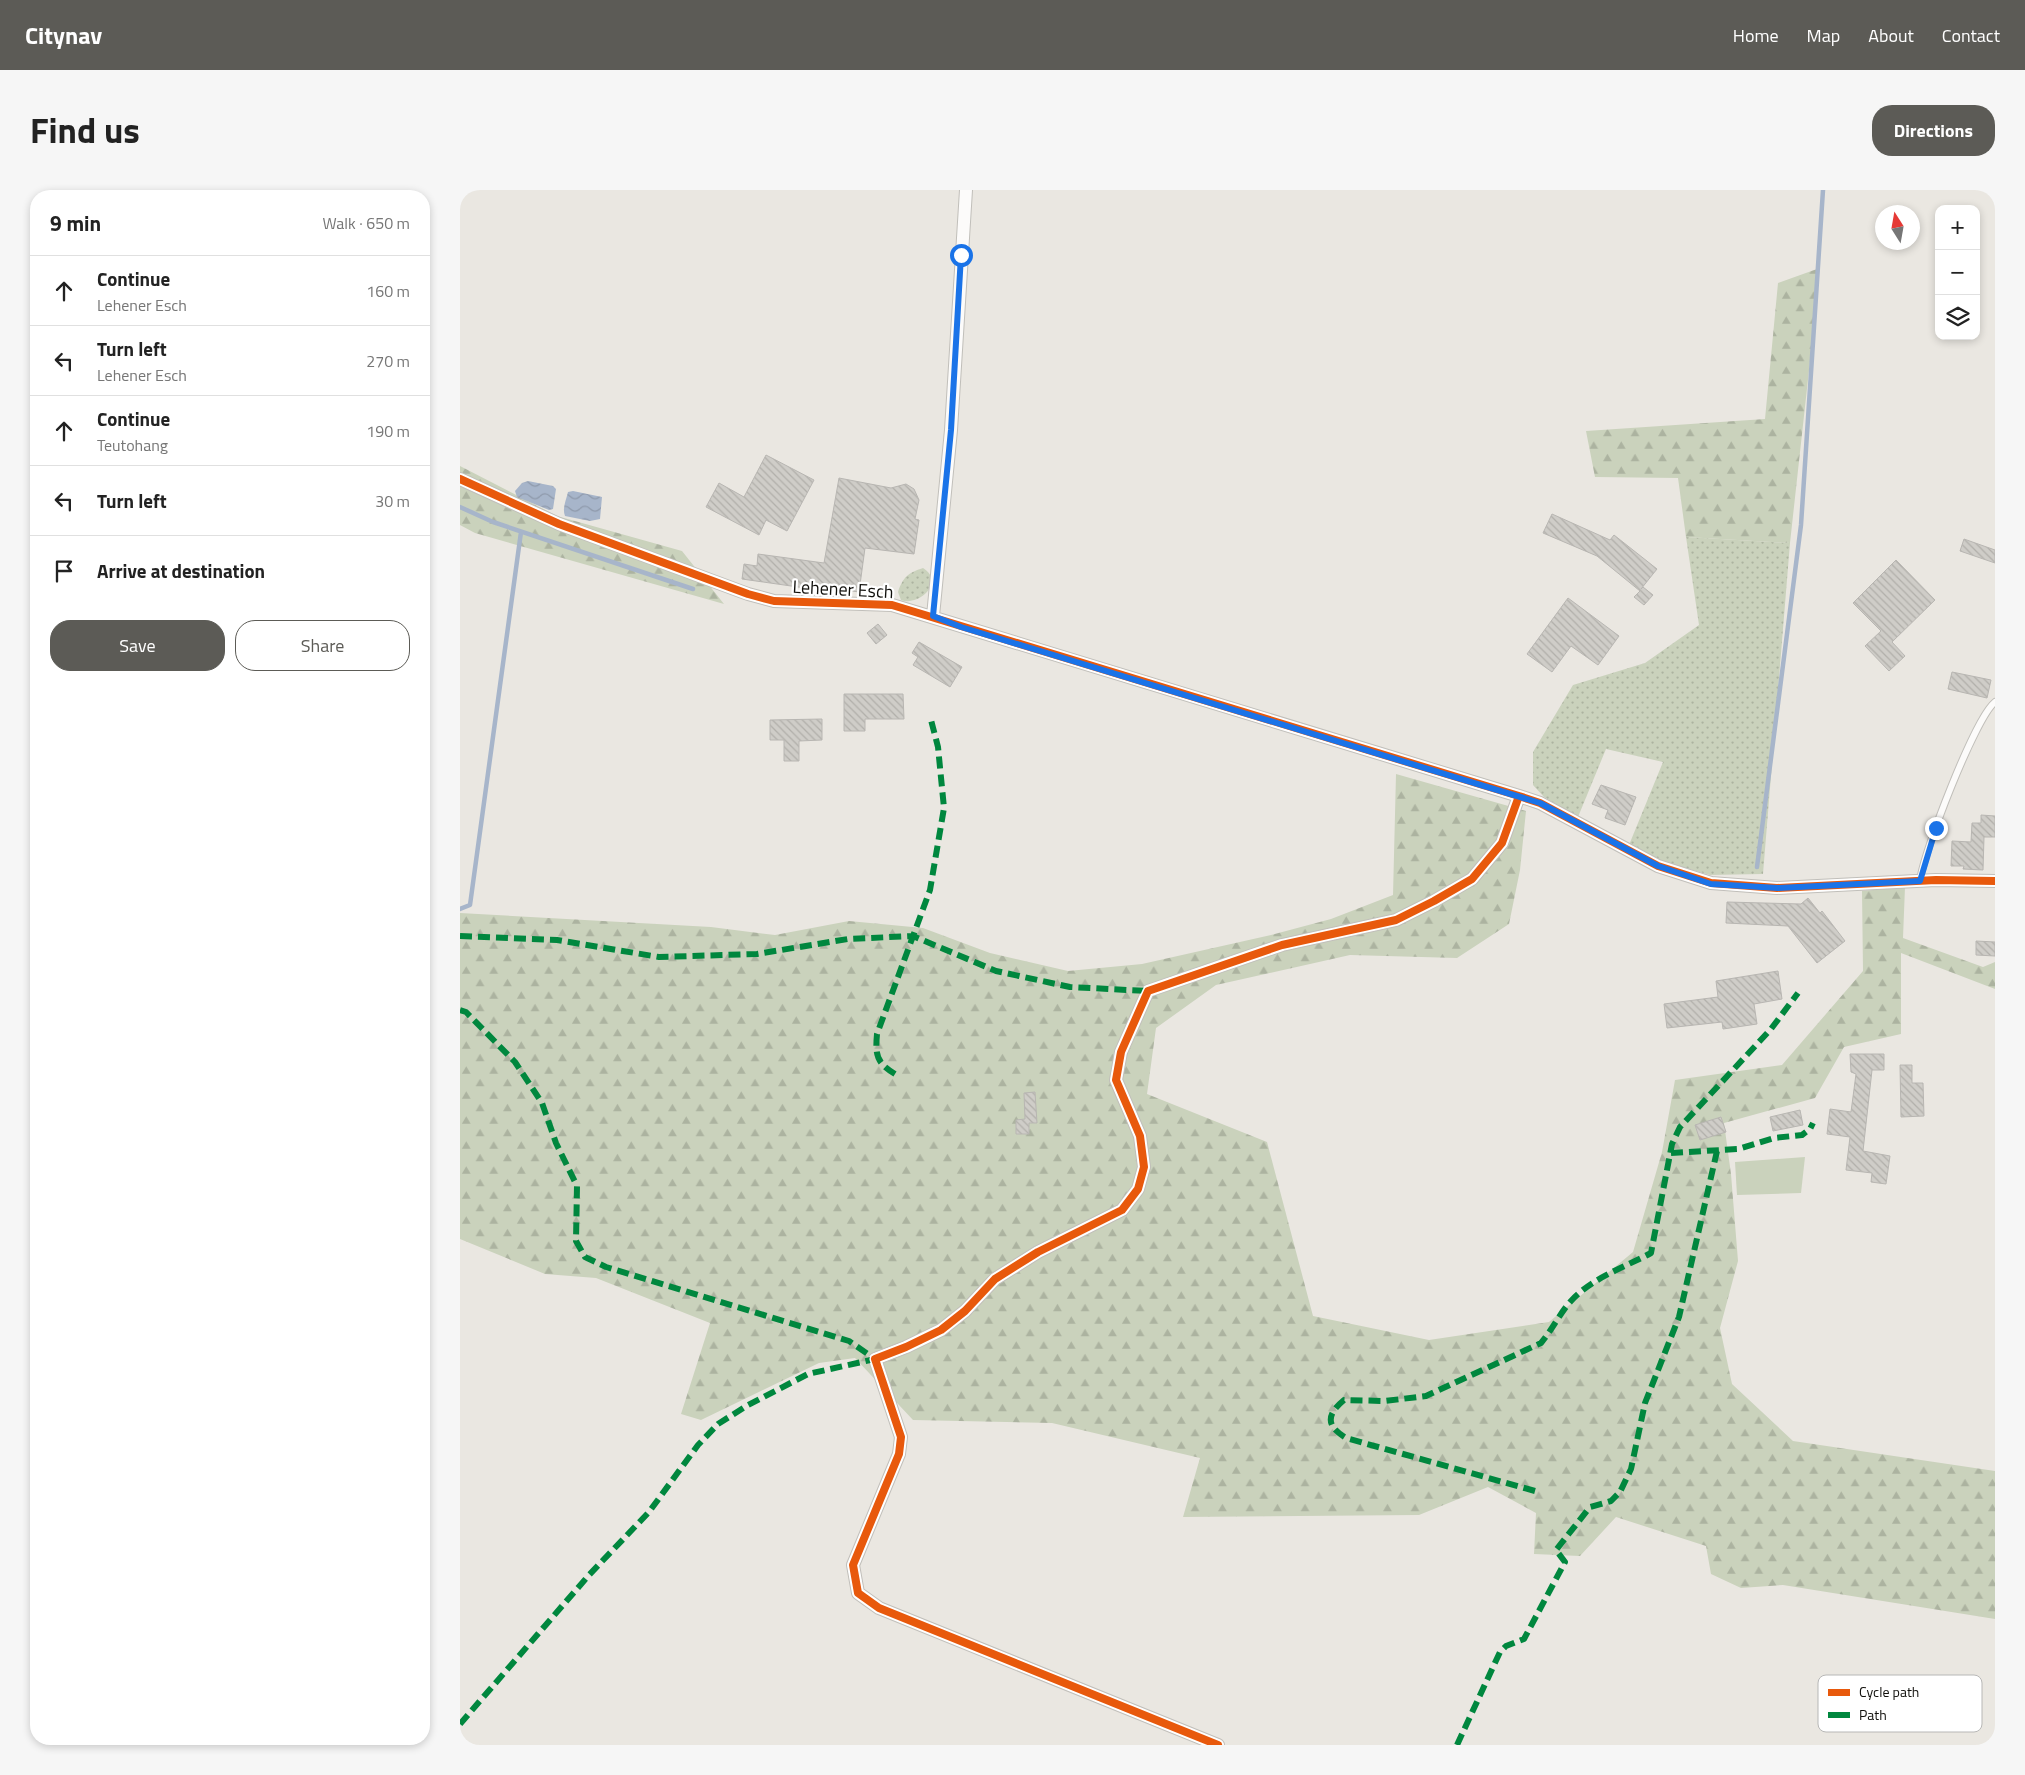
<!DOCTYPE html>
<html lang="en">
<head>
<meta charset="utf-8">
<style>
	:root { --surface:#fff; --page:#f6f6f6; --text:#222; --muted:#767676; --line:#e0e0e0; --accent:#5c5b56 }
	body { margin:0; font-family:"Titillium Web",sans-serif; background:var(--page); color:var(--text) }
	.controls { position:absolute; right:15px; top:15px; display:grid; overflow:hidden; border-radius:10px; box-shadow:0 2px 8px #0003 }
	.controls button { width:45px; height:45px; display:grid; place-items:center; padding:0; border:0; border-bottom:1px solid var(--line); background:var(--surface); color:var(--text); font:25px sans-serif }
	.compass { position:absolute; left:1415px; top:15px; width:45px; height:45px; border-radius:50%; background:var(--surface); box-shadow:0 2px 8px #0003; rotate:349deg }
	.stop { position:absolute; width:15px; height:15px; margin:-11px; border:4px solid #1a73e8; border-radius:50%; background:#fff }
	.stop.end { background:#1a73e8; border-color:#fff; box-shadow:0 1px 5px #0008 }
	.list { margin:0; padding:0; list-style:none }
	h2 { display:flex; justify-content:space-between; align-items:center; height:65px; margin:0; padding:0 20px; font-size:21px }
	h2 small { font-size:16px; font-weight:400; color:var(--muted) }
	.list li { display:grid; grid-template-columns:32px 1fr auto; gap:15px; align-items:center; box-sizing:border-box; height:70px; padding:0 20px; border-top:1px solid var(--line) }
	.list b { display:block; font-size:19px; white-space:nowrap }
	.list p { margin:0; font-size:16px; white-space:nowrap; color:var(--muted) }
	.list em { font-size:16px; font-style:normal; color:var(--muted) }
	.actions { display:flex; gap:10px; padding:15px 20px }
	.actions a { flex:1; padding:11px 0; border:1px solid var(--accent); border-radius:20px; text-align:center; font-size:18px; color:var(--accent) }
	.actions .main { background:var(--accent); color:#fff }
	.icon { flex:none; width:28px; height:28px; fill:none; stroke:currentColor; stroke-width:2; stroke-linecap:round; stroke-linejoin:round }
	.map { position:relative; flex:none; width:1535px; height:1555px; overflow:hidden; border-radius:20px }
	header { display:flex; align-items:center; gap:30px; box-sizing:border-box; height:70px; padding:0 25px; background:var(--accent); color:#fff }
	header strong { font-size:24px }
	nav { display:flex; gap:28px; margin-inline-start:auto; font-size:18px }
	.intro { display:flex; align-items:center; justify-content:space-between; box-sizing:border-box; height:120px; padding:0 30px }
	h1 { margin:0; font-size:35px }
	.button { padding:12px 22px; border-radius:20px; background:var(--accent); color:#fff; font-size:18px; font-weight:700 }
	main { display:flex; gap:30px; padding:0 30px }
	aside { flex:1; background:var(--surface); border-radius:20px; box-shadow:0 2px 8px #0003 }
	.map>svg:first-child { display:block }
	.grass { fill:url(#grass-dots) }
	.forest { fill:url(#forest-firs) }
	.green { fill:#cad2bc }
	.water { fill:url(#water-waves) }
	.lines { fill:none; stroke-linecap:round; stroke-linejoin:round }
	.stream { stroke:#a7b5ca; stroke-width:4.5 }
	.building { fill:url(#building-back-hatch); stroke:#b8b6b2 }
	.service-casing { stroke:#c1bfba; stroke-width:8 }
	.minor-casing { stroke:#c1bfba; stroke-width:14 }
	.service { stroke:#fcfbfa; stroke-width:6 }
	.minor { stroke:#fcfbfa; stroke-width:12 }
	.quiet { stroke:#00873e; stroke-width:6; stroke-dasharray:12 6; stroke-linecap:butt }
	.cycleway-casing { stroke:#fff; stroke-width:11 }
	.cycleway { stroke:#e8590c; stroke-width:8 }
	.route { stroke:#1a73e8; stroke-width:6 }
	.labels { text-anchor:middle; dominant-baseline:central; stroke-width:4.5; stroke-linejoin:round; paint-order:stroke }
	.street-label { font-size:18px; fill:#100f0b; stroke:#fff }
	.key { fill:#fff; stroke:#b7b7b6; stroke-width:1 }
	.key-label { font-size:14px; fill:#100f0b }
</style>
</head>
<body>
<header>
<strong>Citynav</strong>
<nav><a>Home</a><a>Map</a><a>About</a><a>Contact</a></nav>
</header>
<div class="intro"><h1>Find us</h1><a class="button">Directions</a></div>
<main>
<aside>
<h2>9 min<small>Walk · 650 m</small></h2>
<ul class="list">
<li><svg class="icon" aria-label="ahead" viewBox="0 0 24 24"><path d="M12 20V5M6 11l6-6 6 6"/></svg><div><b>Continue</b><p>Lehener Esch</p></div><em>160 m</em></li>
<li><svg class="icon" aria-label="left" viewBox="0 0 24 24"><path d="M17 20v-9H6M10 6l-5 5 5 5"/></svg><div><b>Turn left</b><p>Lehener Esch</p></div><em>270 m</em></li>
<li><svg class="icon" aria-label="ahead" viewBox="0 0 24 24"><path d="M12 20V5M6 11l6-6 6 6"/></svg><div><b>Continue</b><p>Teutohang</p></div><em>190 m</em></li>
<li><svg class="icon" aria-label="left" viewBox="0 0 24 24"><path d="M17 20v-9H6M10 6l-5 5 5 5"/></svg><div><b>Turn left</b></div><em>30 m</em></li>
<li><svg class="icon" aria-label="arrive" viewBox="0 0 24 24"><path d="M6 21V4h12l-3 4 3 4H6"/></svg><div><b>Arrive at destination</b></div></li>
</ul>
<div class="actions"><a class="main">Save</a><a>Share</a></div>
</aside>
<div class="map">
<svg width="1535" height="1555" viewBox="0 0 1535 1555">
	<defs>
		<pattern id="grass-dots" width="8" height="8" patternUnits="userSpaceOnUse" patternTransform="scale(1.25)"><rect width="8" height="8" fill="#cad2bc"/><path d="M2 2h.1M6 6h.1" fill="none" stroke="#acb3a0" stroke-width="1.8" stroke-linecap="round"/></pattern>
		<pattern id="forest-firs" width="22" height="20" patternUnits="userSpaceOnUse" patternTransform="scale(1.25)"><rect width="22" height="20" fill="#cad2bc"/><path d="M5 1l3.5 6h-7zM16 11l3.5 6h-7z" fill="#acb3a0"/></pattern>
		<pattern id="water-waves" width="16" height="10" patternUnits="userSpaceOnUse" patternTransform="scale(1.25)"><rect width="16" height="10" fill="#a7b5ca"/><path d="M0 5q4-4 8 0t8 0" fill="none" stroke="#8f9aac"/></pattern>
		<pattern id="building-back-hatch" width="6" height="6" patternUnits="userSpaceOnUse" patternTransform="scale(1.25)"><rect width="6" height="6" fill="#cfcdc8"/><path d="M-1 5l2 2M0 0l6 6M5-1l2 2" fill="none" stroke="#b1afaa"/></pattern>
	</defs>
	<rect width="100%" height="100%" fill="#eae7e1"/>
	<path class="grass" d="M1226 347 1330 353 1303 684 1250 685 1201 671 1169 655 1203 572 1146 559 1118 627 1084 607 1073 595V562L1113 495 1185 473 1239 435Z
		M463 378C485 391 460 417 441 410L438 402C443 387 448 383 463 378Z"/>
	<path class="forest" d="M1357 79 1354 135 1330 353 1226 347 1218 288 1135 287 1126 241 1305 229 1318 93Z
		M0 276 97 326 222 361 264 414 15 343 0 335Z
		M936 584 1066 621 1060 680 1049 734 997 768 890 765 756 795 696 838 687 904 807 952 853 1126 969 1150 1089 1132 1173 1062 1202 962 1215 890 1322 875 1403 781 1402 701 1445 697 1443 748 1523 777 1535 772V799L1441 763V844L1384 857 1355 908 1264 933 1271 984 1278 1071 1260 1138 1272 1194 1333 1251 1535 1281V1429L1323 1395 1281 1398 1251 1384 1246 1356 1156 1327 1120 1366 1074 1364 1076 1323 1028 1297 959 1325 723 1327 740 1268 592 1233 453 1230 395 1168 359 1173 241 1230 221 1224 250 1133 136 1088 85 1084 0 1049V723L251 737 315 745 389 731 463 738 530 763 608 781 682 774 811 745 871 729 933 705Z"/>
	<path class="green" d="M1345 967 1341 1003 1277 1005 1275 972Z"/>
	<path class="water" d="M68 291 93 296 96 299 93 319 89 320 57 307 55 301 62 293Z
		M113 301 142 307 140 329 130 331 105 326C102 318 106 311 108 302Z"/>
	<g class="lines">
		<path class="stream" d="M0 317 33 332 233 399
			M1297 677 1341 335 1363 0
			M0 719 10 715 61 342"/>
	</g>
	<path class="building" d="M306 265 354 290 327 341 306 330 299 345 246 317 259 293 284 307Z
		M379 288 431 298 446 294 454 299 459 310 455 329 459 330 454 364 405 358 399 402 366 397V401L282 389 284 374 297 376 298 364 364 373Z
		M1092 324 1150 350 1154 345 1197 379 1181 399 1183 397 1193 405 1184 415 1174 407 1180 401 1137 366 1083 343Z
		M1504 349 1535 360V373L1500 361Z
		M1436 370 1475 410 1432 452 1445 466 1429 481 1405 456 1421 441 1393 413Z
		M1108 408 1159 446 1138 475 1111 456 1092 482 1067 464Z
		M418 434 427 445 416 454 407 443Z
		M459 452 502 477 490 497 453 475 458 467 452 463Z
		M1492 482 1531 490 1527 508 1488 499Z
		M384 504H443L444 529H405V541H384Z
		M362 529V550L339 551V571H324V550H310V530Z
		M1141 595 1176 607 1165 635 1145 628 1148 620 1132 614Z
		M1521 625 1535 626V647H1524L1523 680 1503 679 1504 676H1491L1492 651 1511 652 1512 633H1521Z
		M1348 708 1360 723 1362 721 1385 751 1357 773 1328 736 1266 733 1267 712 1341 714Z
		M1516 751 1535 752V766L1516 765Z
		M1318 781 1322 809 1294 814 1297 834 1263 839 1262 832 1207 838 1204 814 1258 807 1256 791Z
		M1390 864H1424V880H1412L1403 961 1430 966 1426 994 1411 992 1412 983 1386 980 1390 947 1367 944 1370 919 1391 922 1396 884 1391 882Z
		M1440 875H1452V893H1463L1464 926 1441 927Z
		M575 902 577 933H569V944H556V930L565 929 564 903Z
		M1340 920 1343 935 1313 941 1310 927Z
		M1261 927 1266 942 1240 950 1235 935Z"/>
	<g class="lines">
		<defs>
			<path id="service" d="M1460 691C1463 663 1515 528 1535 512"/>
			<path id="minor" d="M0 289 99 334 288 404 314 411 432 415 1059 606 1080 613 1198 676 1251 693 1317 698 1476 690 1535 691
				M473 426 491 240 506 0
				M758 1555 419 1418 398 1403 393 1375 439 1264 441 1247 415 1169 446 1157 481 1140 505 1121 535 1089 578 1062 662 1020 678 999 684 977 680 946 656 890 661 862 688 801 822 755 936 730 974 711 1012 689 1042 653 1059 606"/>
		</defs>
		<use href="#service" class="service-casing"/>
		<use href="#minor" class="minor-casing"/>
		<use href="#service" class="service"/>
		<use href="#minor" class="minor"/>
		<path class="quiet" d="M0 746 97 750 199 767 297 764 388 749 453 746 536 781 610 797 688 801
			M0 820 6 822 55 872 82 913 96 953 117 996 116 1051 125 1067 146 1077 389 1151 415 1169
			M435 884C417 873 415 866 417 844L470 700 484 618 478 557 470 526
			M1211 963 1278 959 1314 948 1342 945 1350 939 1353 933
			M1075 1301 886 1248C866 1236 866 1225 884 1210L925 1211 966 1206 1081 1153C1092 1140 1100 1123 1111 1111 1132 1088 1163 1078 1191 1063L1212 954 1220 937 1311 839 1338 803
			M0 1534 129 1385 189 1322 238 1255 258 1234 288 1215 348 1184 415 1169
			M997 1555 1040 1462 1046 1456 1064 1449 1105 1372 1096 1360 1130 1317 1151 1311 1160 1302 1171 1279 1185 1213 1219 1127 1257 961"/>
		<defs>
			<path id="cycleway" d="M0 289 99 334 288 404 314 411 432 415 1059 606 1080 613 1198 676 1251 693 1317 698 1476 690 1535 691
				M758 1555 419 1418 398 1403 393 1375 439 1264 441 1247 415 1169 446 1157 481 1140 505 1121 535 1089 578 1062 662 1020 678 999 684 977 680 946 656 890 661 862 688 801 822 755 936 730 974 711 1012 689 1042 653 1059 606"/>
		</defs>
		<use href="#cycleway" class="cycleway-casing"/>
		<use href="#cycleway" class="cycleway"/>
	</g>
	<g class="lines">
		<path class="route" d="M501 65 491 240 473 426 501 437 1080 613 1198 676 1251 694 1318 698 1460 691 1476 638"/>
	</g>
	<g class="labels">
		<g class="street-label">
			<text transform="translate(383 399) rotate(3)">Lehener Esch</text>
		</g>
	</g>
	<rect x="1358" y="1485" width="164" height="57" rx="8" class="key"/>
	<rect x="1368" y="1499" width="22" height="7" fill="#e8590c"/>
	<rect x="1368" y="1522" width="22" height="6" fill="#00873e"/>
	<g class="key-label">
		<text x="1399" y="1507">Cycle path</text>
		<text x="1399" y="1530">Path</text>
	</g>
</svg>
<div class="controls">
<button>+</button>
<button>−</button>
<button><svg class="icon" aria-label="layers" viewBox="0 0 24 24"><path d="M12 4l9 5-9 5-9-5zM3 14l9 5 9-5"/></svg></button>
</div>
<svg class="compass" viewBox="-18 -18 36 36"><path d="M0-13l5 13h-10z" fill="#e53935"/><path d="M0 13l5-13h-10z" fill="#767676"/></svg>
<div class="stop" style="left:501px;top:65px"></div>
<div class="stop end" style="left:1476px;top:638px"></div>
</div>
</main>
</body>
</html>
